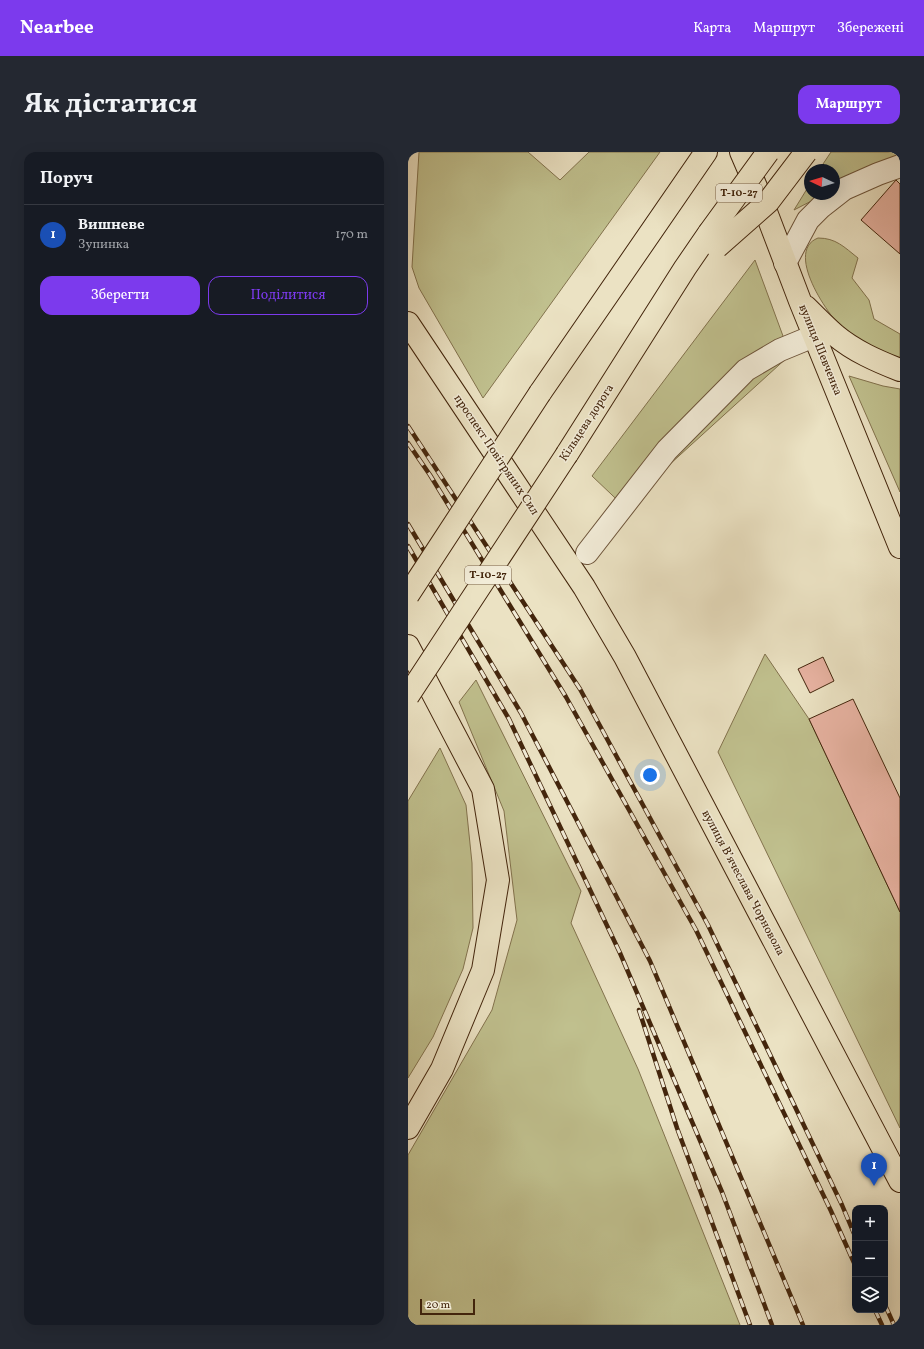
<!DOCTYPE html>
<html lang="uk">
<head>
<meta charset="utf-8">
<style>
	:root { --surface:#171b24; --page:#242831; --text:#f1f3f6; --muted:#9ea1a6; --line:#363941; --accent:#7c3aed }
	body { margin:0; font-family:Vollkorn,serif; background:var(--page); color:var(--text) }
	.controls { position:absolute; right:12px; bottom:12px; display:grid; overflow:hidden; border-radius:8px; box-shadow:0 4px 16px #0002 }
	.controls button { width:36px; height:36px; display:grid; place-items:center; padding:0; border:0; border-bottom:1px solid var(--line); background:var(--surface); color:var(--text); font:20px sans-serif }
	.compass { position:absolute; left:396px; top:12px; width:36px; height:36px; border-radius:50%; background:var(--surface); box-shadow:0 4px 16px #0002; rotate:274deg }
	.scale { position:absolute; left:12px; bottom:10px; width:55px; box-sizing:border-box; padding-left:4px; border:2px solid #43250c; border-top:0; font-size:11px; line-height:14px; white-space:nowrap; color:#43250c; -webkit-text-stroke:3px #f2ecd8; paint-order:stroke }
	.you { position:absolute; left:242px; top:623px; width:14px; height:14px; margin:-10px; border:3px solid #fff; border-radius:50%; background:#1a73e8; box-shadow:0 0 0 6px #1a73e833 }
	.badge { display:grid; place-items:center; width:26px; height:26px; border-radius:50%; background:var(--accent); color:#fff; font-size:13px; font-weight:700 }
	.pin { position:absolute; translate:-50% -33px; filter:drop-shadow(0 1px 2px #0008) }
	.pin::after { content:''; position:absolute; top:21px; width:14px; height:12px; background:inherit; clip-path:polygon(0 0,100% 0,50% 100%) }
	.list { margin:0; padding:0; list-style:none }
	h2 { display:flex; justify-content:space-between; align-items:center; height:52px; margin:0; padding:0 16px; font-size:17px }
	h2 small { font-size:13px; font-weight:400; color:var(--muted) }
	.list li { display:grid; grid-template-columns:26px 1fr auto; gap:12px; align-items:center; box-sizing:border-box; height:60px; padding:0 16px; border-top:1px solid var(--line) }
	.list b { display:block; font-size:15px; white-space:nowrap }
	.list p { margin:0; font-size:13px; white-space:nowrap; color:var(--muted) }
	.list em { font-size:13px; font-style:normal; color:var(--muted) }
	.actions { display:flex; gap:8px; padding:12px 16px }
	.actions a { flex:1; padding:9px 0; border:1px solid var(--accent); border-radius:12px; text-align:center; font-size:14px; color:var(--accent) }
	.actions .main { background:var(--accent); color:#fff }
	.icon { flex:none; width:22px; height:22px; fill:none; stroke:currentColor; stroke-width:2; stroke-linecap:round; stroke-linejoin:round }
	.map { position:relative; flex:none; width:492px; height:1173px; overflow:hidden; border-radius:12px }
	header { display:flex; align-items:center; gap:24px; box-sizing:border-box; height:56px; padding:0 20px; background:var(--accent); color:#fff }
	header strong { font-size:19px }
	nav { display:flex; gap:22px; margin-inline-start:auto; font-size:14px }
	.intro { display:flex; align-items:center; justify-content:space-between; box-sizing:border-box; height:96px; padding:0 24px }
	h1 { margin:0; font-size:28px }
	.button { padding:10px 18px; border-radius:12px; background:var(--accent); color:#fff; font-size:14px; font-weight:700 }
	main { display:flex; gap:24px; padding:0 24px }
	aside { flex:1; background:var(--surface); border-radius:12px; box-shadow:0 4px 16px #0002 }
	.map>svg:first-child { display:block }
	.green { fill:#c0c08e; stroke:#82724d }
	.building { fill:#e7b2a1; stroke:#43250c }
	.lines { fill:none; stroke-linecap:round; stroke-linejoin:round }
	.minor-casing { stroke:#6d543a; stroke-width:24 }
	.major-casing { stroke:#43250c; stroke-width:24 }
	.highway-casing { stroke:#43250c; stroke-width:24 }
	.minor { stroke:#f2ecd8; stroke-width:22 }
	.major { stroke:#ebe2c3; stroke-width:22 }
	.highway { stroke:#ebe2c3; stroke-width:22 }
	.rail-casing { stroke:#43250c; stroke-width:4.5 }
	.rail { stroke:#f2ecd8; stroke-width:3; stroke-dasharray:9; stroke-linecap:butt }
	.major-bridge-casing { stroke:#43250c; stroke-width:24; stroke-linecap:butt }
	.highway-bridge-casing { stroke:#43250c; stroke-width:24; stroke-linecap:butt }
	.major-bridge { stroke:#ebe2c3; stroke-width:22 }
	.highway-bridge { stroke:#ebe2c3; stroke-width:22 }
	.labels { text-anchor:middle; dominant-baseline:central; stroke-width:3; stroke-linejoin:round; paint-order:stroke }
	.shield { fill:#f2ecd8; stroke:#786149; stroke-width:1 }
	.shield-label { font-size:11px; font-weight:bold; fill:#43250c }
	.street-label { font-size:12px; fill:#43250c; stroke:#f2ecd8 }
</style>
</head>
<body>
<header>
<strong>Nearbee</strong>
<nav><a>Карта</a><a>Маршрут</a><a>Збережені</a></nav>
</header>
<div class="intro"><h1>Як дістатися</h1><a class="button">Маршрут</a></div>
<main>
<aside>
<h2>Поруч<small></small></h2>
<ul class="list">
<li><span class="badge" style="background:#1a4fb4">1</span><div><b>Вишневе</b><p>Зупинка</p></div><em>170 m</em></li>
</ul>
<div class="actions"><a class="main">Зберегти</a><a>Поділитися</a></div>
</aside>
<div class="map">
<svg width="492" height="1173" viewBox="0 0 492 1173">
	<rect width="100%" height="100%" fill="#ebe2c3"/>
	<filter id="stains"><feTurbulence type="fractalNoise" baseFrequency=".005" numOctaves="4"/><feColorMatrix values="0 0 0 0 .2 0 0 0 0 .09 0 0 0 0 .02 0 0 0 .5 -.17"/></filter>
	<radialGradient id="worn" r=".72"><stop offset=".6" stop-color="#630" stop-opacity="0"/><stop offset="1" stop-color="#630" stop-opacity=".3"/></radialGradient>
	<path class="green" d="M11 0H120L152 28 181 0H252L75 246 11 136 4 115Z
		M423 0H492V4L426 37V18H411Z
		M402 32V42H417L386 58Z
		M410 86C428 86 436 95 450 106L444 126 461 148 466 167 492 182V211C476 203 458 195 443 185 425 172 374 100 410 86Z
		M347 108 382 203 261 313 223 361 184 324Z
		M441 224 475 234 492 237V340Z
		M357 502 401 567 492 760V976L310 600Z
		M68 528 173 739 163 771 230 917 332 1173H0V1003L84 858 109 768 96 659 51 550Z
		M32 596 58 653 64 711 65 776 55 817 25 885 0 926V649Z"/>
	<path class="building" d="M488 28 492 32V102L453 68Z
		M415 505 426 529 402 541 390 517Z
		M445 547 492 646V760L401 567Z"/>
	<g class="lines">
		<defs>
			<path id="minor" d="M377 111 400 68 413 55 436 37 470 22 492 14
				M179 401 259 298 338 218 372 198 406 184"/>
			<path id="major" d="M333 0 352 44 392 149 492 395
				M398 155C407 164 417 174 427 183 446 199 469 209 492 218
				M0 171 176 435 217 505 492 1029"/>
			<path id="highway" d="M132 241 298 0
				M159 302 277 116 301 81
				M0 494 75 637 90 728 75 818 34 917 0 976"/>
		</defs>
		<use href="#minor" class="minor-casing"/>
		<use href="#major" class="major-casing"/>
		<use href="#highway" class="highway-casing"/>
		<use href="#minor" class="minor"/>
		<use href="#major" class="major"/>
		<use href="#highway" class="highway"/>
		<defs>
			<path id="rail" d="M0 274 172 537 300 773 434 1053 447 1084
				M0 291 22 323 158 545 288 778 423 1059 447 1113
				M0 372 113 561 242 809 395 1173
				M0 394 101 567 212 801 314 1040 364 1173
				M231 858 269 976 342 1173
				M477 1153 486 1173
				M467 1158 474 1173"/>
		</defs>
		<use href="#rail" class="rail-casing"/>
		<use href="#rail" class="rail"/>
		<defs>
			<path id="major-bridge" d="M309 95 360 50 398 0"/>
			<path id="highway-bridge" d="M301 81 360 0
				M0 443 132 241
				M0 544 159 302"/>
		</defs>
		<use href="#major-bridge" class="major-bridge-casing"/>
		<use href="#highway-bridge" class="highway-bridge-casing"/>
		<use href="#major-bridge" class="major-bridge"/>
		<use href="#highway-bridge" class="highway-bridge"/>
	</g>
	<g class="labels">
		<g class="shield">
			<rect x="308" y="32" width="46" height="18" rx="3"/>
			<rect x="57" y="414" width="46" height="18" rx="3"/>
		</g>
		<g class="shield-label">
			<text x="331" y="41">Т-10-27</text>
			<text x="80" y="423">Т-10-27</text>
		</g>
		<g class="street-label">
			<text transform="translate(412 198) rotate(68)">вулиця Шевченка</text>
			<text transform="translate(179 271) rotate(-57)">Кільцева дорога</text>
			<text transform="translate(88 303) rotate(56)">проспект Повітряних Сил</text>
			<text transform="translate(335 731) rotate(62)">вулиця Вʼячеслава Чорновола</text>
		</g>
	</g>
	<rect width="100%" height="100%" filter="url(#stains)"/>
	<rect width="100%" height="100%" fill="url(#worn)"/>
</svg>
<div class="controls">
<button>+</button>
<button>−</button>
<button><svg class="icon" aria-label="layers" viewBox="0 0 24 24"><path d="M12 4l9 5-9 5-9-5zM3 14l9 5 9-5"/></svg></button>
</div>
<svg class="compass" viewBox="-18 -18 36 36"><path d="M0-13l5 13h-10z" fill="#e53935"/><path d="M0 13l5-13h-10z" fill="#9ea1a6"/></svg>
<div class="scale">20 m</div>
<div class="you"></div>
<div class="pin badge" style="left:466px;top:1034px;background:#1a4fb4">1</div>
</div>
</main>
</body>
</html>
